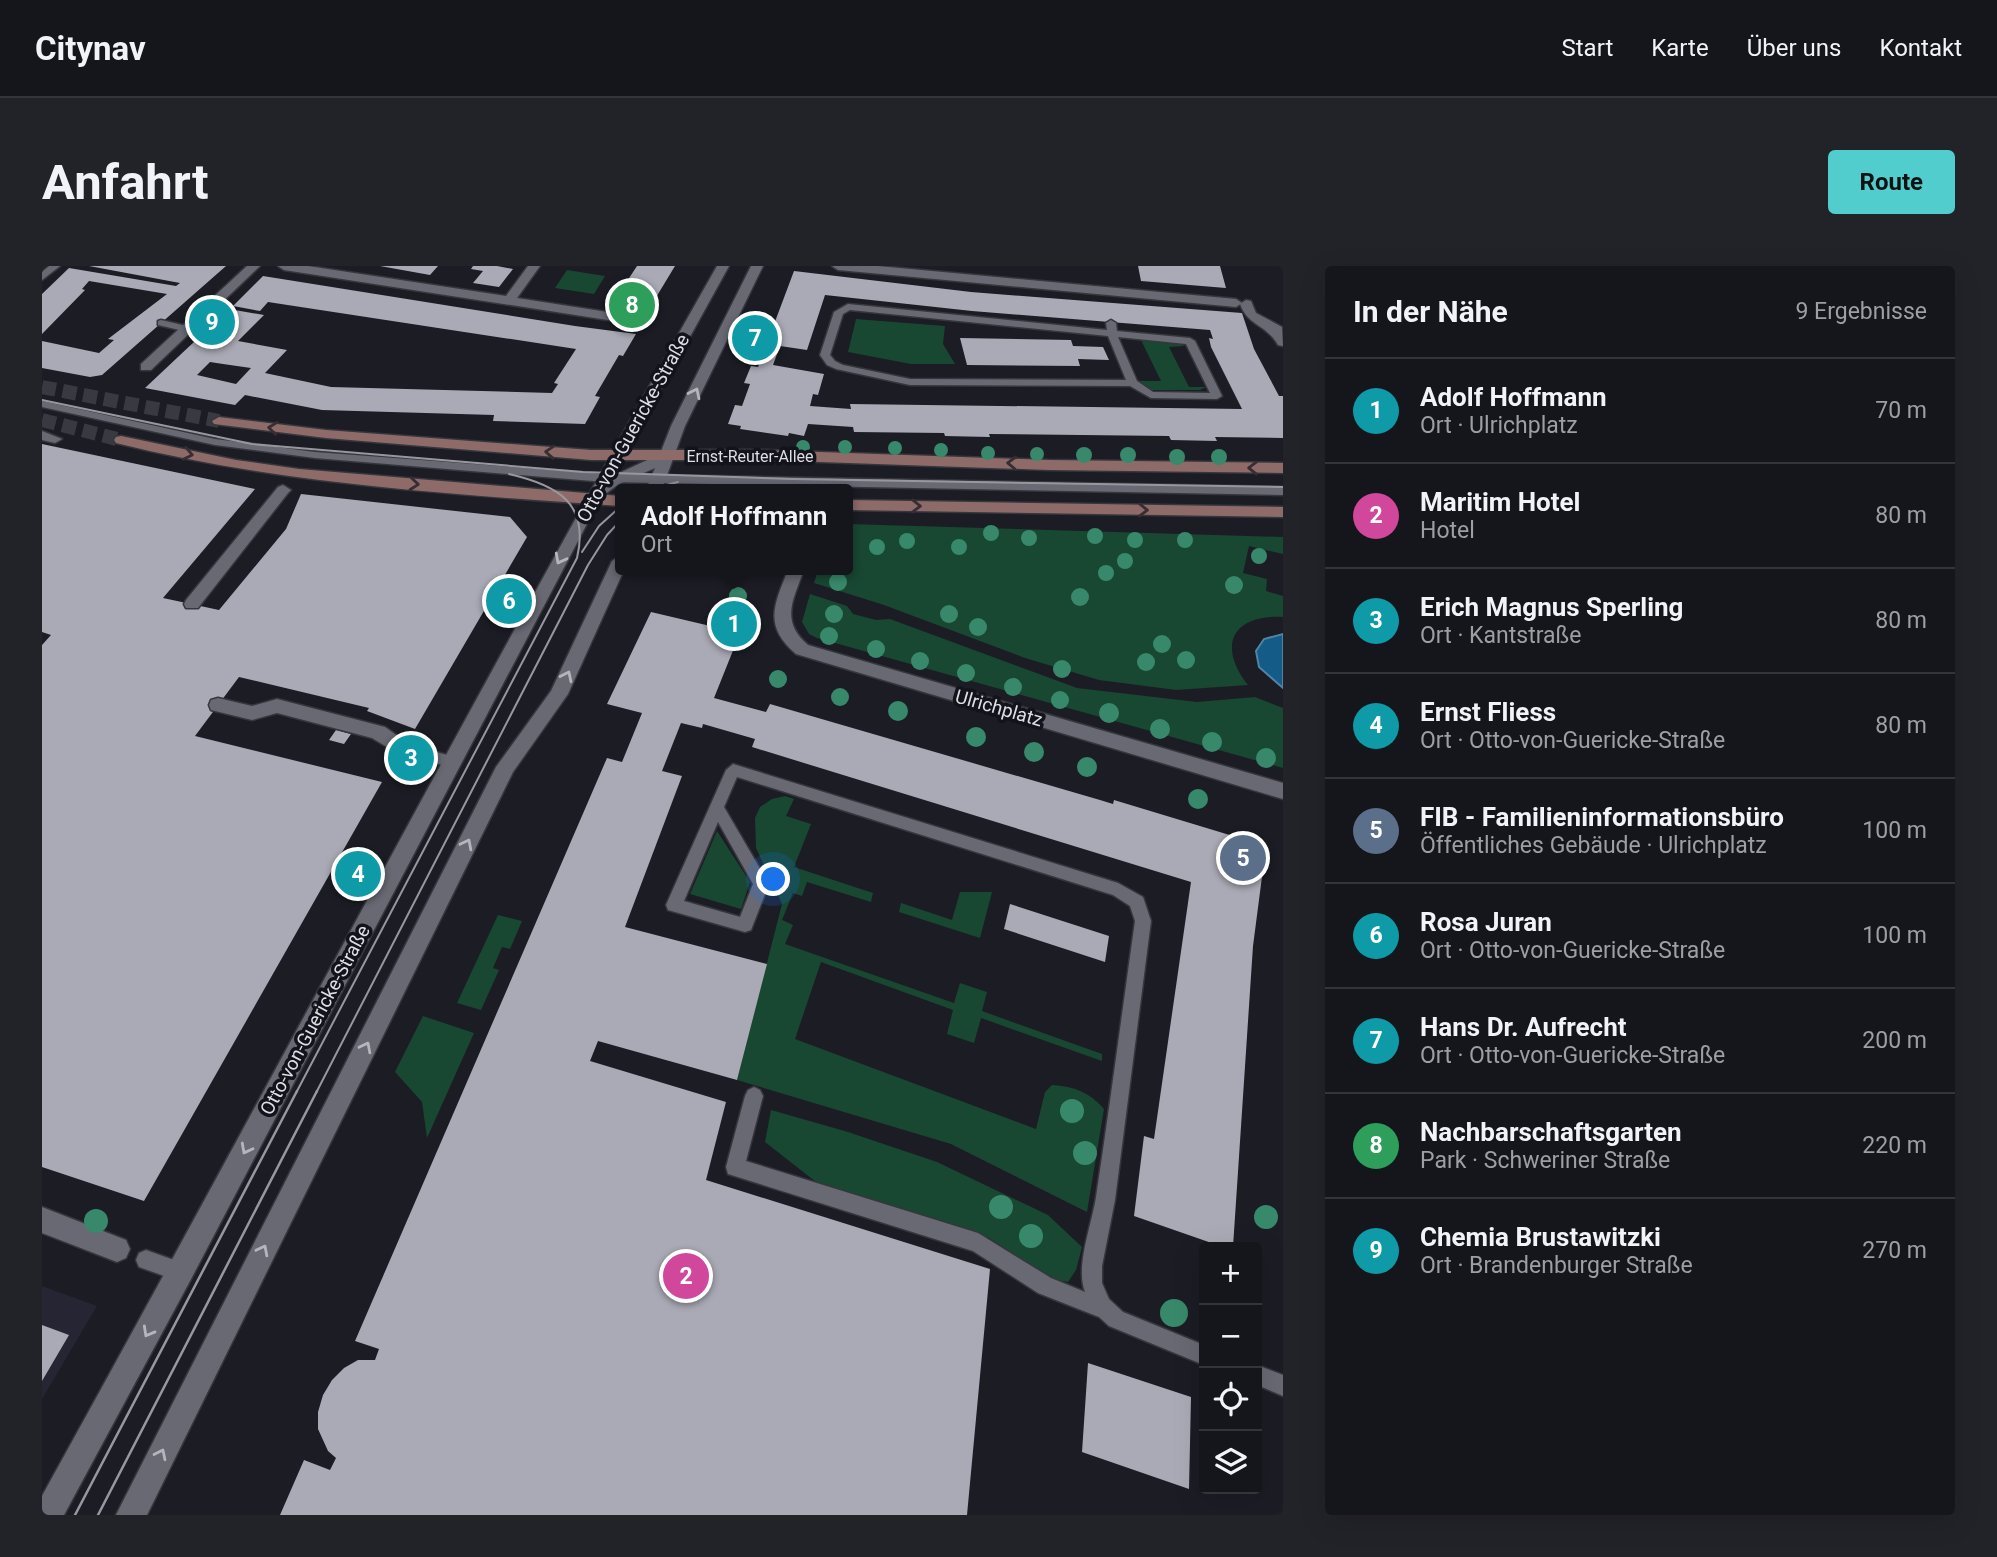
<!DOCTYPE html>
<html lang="de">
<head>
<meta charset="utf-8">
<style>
	:root { --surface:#15151c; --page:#222229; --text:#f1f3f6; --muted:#9d9fa3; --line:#34343b; --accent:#52cdcd }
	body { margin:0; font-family:Roboto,sans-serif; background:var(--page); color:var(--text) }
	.controls { position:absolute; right:21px; bottom:21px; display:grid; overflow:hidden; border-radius:7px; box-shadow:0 7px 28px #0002 }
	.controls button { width:63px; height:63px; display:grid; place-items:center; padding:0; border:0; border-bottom:2px solid var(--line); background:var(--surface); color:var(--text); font:35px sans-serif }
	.you { position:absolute; left:732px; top:614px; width:24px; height:24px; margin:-18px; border:5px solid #fff; border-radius:50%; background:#1a73e8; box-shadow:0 0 0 10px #1a73e833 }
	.badge { display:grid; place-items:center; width:46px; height:46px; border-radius:50%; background:var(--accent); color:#fff; font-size:23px; font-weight:700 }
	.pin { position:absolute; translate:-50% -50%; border:4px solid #fff; box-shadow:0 2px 7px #0006 }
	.popup { position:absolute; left:573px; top:218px; width:238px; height:91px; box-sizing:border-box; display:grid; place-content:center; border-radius:7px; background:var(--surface); filter:drop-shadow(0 2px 5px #0005); font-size:23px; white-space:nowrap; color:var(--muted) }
	.popup b { font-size:26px; color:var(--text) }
	.popup::after { content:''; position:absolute; left:50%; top:100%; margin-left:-14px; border:14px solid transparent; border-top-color:var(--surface) }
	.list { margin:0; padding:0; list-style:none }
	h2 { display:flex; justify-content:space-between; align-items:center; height:91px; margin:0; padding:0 28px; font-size:30px }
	h2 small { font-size:23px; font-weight:400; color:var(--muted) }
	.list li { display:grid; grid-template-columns:46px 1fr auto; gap:21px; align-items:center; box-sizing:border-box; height:105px; padding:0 28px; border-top:2px solid var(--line) }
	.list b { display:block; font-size:26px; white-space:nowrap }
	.list p { margin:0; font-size:23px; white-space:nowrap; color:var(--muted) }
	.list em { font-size:23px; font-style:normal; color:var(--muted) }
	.icon { flex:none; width:38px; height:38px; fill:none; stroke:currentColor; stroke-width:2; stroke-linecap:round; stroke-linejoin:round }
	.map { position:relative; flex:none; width:1241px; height:1249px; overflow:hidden; border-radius:7px }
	header { display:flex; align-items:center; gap:42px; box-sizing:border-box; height:98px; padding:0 35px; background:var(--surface); border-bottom:2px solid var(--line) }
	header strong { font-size:33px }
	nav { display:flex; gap:38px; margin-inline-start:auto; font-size:24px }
	.intro { display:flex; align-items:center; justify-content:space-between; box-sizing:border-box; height:168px; padding:0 42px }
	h1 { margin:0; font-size:49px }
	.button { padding:18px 32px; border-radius:7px; background:var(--accent); color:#111; font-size:24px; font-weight:700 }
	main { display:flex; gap:42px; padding:0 42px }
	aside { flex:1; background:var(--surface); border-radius:7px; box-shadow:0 7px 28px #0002 }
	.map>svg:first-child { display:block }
	.built { fill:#252533 }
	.green { fill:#184732 }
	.water { fill:#155b88; stroke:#5183a4; stroke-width:2 }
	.building { fill:#aaaab6; fill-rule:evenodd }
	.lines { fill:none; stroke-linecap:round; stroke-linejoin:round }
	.secondary-tunnel { stroke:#393942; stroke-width:14; stroke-dasharray:14 7; stroke-linecap:butt }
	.service-casing { stroke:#36373d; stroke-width:3 }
	.pedestrian-casing { stroke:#36373d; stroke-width:3 }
	.minor-casing { stroke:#36373d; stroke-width:3 }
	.tertiary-casing { stroke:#36373d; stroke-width:3 }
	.secondary-casing { stroke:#36373d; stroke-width:3 }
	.service { fill:#686973; fill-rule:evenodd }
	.pedestrian { fill:#686973; fill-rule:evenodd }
	.minor { fill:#686973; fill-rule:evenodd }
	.tertiary { fill:#686973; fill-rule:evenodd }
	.secondary { fill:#8e6b69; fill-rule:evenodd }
	.tram-far1 { stroke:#97989f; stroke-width:2 }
	.tram { stroke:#97989f; stroke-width:2.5 }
	.tree { fill:#38896b }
	.oneway { stroke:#b5b6bd }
	.oneway2 { stroke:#382d32 }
	.labels { text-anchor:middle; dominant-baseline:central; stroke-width:7; stroke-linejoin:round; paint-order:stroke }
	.far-street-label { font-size:16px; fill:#dedfe5; stroke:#13131b }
	.street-label { font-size:19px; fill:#dedfe5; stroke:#13131b }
</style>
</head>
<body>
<header>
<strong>Citynav</strong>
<nav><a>Start</a><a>Karte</a><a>Über uns</a><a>Kontakt</a></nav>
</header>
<div class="intro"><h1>Anfahrt</h1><a class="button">Route</a></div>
<main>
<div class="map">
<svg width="1241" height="1249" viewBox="0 0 1241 1249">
	<rect width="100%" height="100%" fill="#1c1c25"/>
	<path class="built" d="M0 1020 55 1040 0 1133Z"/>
	<path class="green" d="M525 4 563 10 552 28 513 22Z
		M814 53 903 60 901 78 913 98H869L806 86Z
		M1099 74H1124L1143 80 1127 81 1147 121H1164L1158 124H1106L1099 120 1096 115H1119Z
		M806 258 1241 271V288L1207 280 1201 307 1225 313 1224 325 1241 330V351C1190 348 1175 380 1206 419L1134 424 1057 414 983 392 842 339 772 317 776 304H806Z
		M768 328 805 340 811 348 834 354 848 353 1035 422 1155 436 1213 431 1241 442V502L775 372 767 368 760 356Z
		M743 530 752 533 744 550 769 558 752 601 831 627 829 636 765 616 760 630 751 627 740 654 751 659 743 678 912 737 918 717 945 726 940 745 1060 788V795L939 752 932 777 905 768 911 744 779 696 753 773 994 863 1003 826 1010 819C1032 820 1049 827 1062 843L1045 946 909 878 695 814 740 638 714 582 713 552 718 541 730 533Z
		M675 565 708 616 699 643 648 628Z
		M918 626H950L938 672 857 646 859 637 910 654Z
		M456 649 480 655 468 683 460 681 451 702 457 704 439 744 415 737Z
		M381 750 432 767 385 872 380 836 353 806Z
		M729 844 806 866 895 896 1006 949 1040 981 1034 1004 1026 1016 1010 1013 947 972 774 916 723 876Z"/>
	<path class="water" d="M1241 368V422L1217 401 1214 385 1222 373Z"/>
	<path class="building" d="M47 0H184L60 109 48 111 0 102V75L57 87 72 74 66 73 125 28 47 15 40 23 43 24 0 68V28L27 2 134 20 138 17Z
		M338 0H396L388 9Z
		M431 0H455L471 3 457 21 431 17 441 5 429 3Z
		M595 0H633L610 38 574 32Z
		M1096 0H1178L1184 22 1099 15Z
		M752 5 929 26 1200 47 1212 83 1237 130H1241V172L1173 171 1175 175 1129 174 1127 170 947 168 948 171 903 170 902 167 812 166 811 161 766 158 762 170 747 167 746 170 698 163 699 160 686 158 693 139 700 140 708 118 702 117 709 100 716 101ZM783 29 930 45 1168 64 1171 73 1167 72 1169 81 1200 143 808 138 809 143 768 140 771 128 776 129 782 108 731 99 738 80 765 84Z
		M221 10 533 60 594 68 581 90 577 89 553 130 558 131 543 158 451 155 452 149 280 144 203 129 193 139 103 122 187 43 222 49 196 75 245 84 223 107 289 121 510 127 516 118 512 117 534 83 226 36 218 45 191 40ZM168 96 181 98 209 102 194 118 155 109Z
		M918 72 1029 74 1031 80 1061 81 1067 94 1036 93 1038 100 925 99Z
		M0 178 213 223 121 332 177 344 244 263 259 228 468 251 485 271 373 463 325 445 327 442 197 411 153 470 340 516 102 935 0 901V379L9 369 0 366Z
		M609 346 698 367 672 432 724 446 728 438 1058 534 1071 538 1072 534 1224 580 1211 680 1191 981H1181L1092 950 1102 870 1112 873 1149 616 710 481 713 473 661 458 660 462 639 457 620 505 640 510 583 661 725 698 695 814 556 775 548 795 684 836 664 914 948 1003 925 1249H238L262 1194 288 1204 294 1192 286 1185 276 1163V1146L281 1129 290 1114 302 1102 316 1094H333L337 1083 313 1075 565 492 580 496 600 447 565 438Z
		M294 464 309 468 302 478 287 474Z
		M968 638 1067 670 1063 696 962 663Z
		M0 1059 27 1069 0 1115Z
		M1046 1097 1149 1131 1147 1223 1040 1186Z"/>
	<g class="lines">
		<path class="secondary-tunnel" d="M0 121 177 155
			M0 154 79 174"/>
		<defs>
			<path id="service" d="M7 0H18L0 14V6Z
				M806 38 1065 64 1064 57 1069 54 1074 57 1075 65 1148 72 1153 75 1180 130 1175 133 1109 132 1088 120 868 119 794 103 785 99 778 89 792 46ZM808 44 1066 70 1084 114 868 113 801 99 793 95 788 89 801 48ZM1076 71 1144 78 1168 127 1111 126 1095 115Z
				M119 54 149 61 151 63 146 66 116 59V55Z
				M0 135 173 173 273 186 563 208 1241 221V229L563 216 273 192 173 179 0 141Z
				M387 484 416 492 418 496 411 502 382 494 380 490Z
				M691 498 1076 617 1101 631 1109 655 1073 934 1060 1000V1017L1067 1033 1081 1046 1162 1079V1099L1067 1060 1057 1051 996 1027 931 985 686 908 684 901 703 830 706 824 712 821 718 824 721 830 704 895 936 967 1009 1012 1043 1026C1033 1001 1050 958 1054 931 1068 839 1080 747 1093 655L1088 640 1071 629 695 511 682 541 727 618 709 664 703 666 626 644 624 639 684 504ZM676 556 711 618 698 651 642 635Z
				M104 984 146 999 149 1006 146 1013 139 1016 97 1001 94 994 97 987Z
				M1215 1099 1241 1109V1130L1215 1119Z"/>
			<path id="pedestrian" d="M1204 34 1209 35 1214 47 1240 61 1241 80 1236 79C1224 58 1206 60 1198 38Z
				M0 165 20 173 13 177 0 174Z
				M241 219 249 224 246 227 156 342H144L142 338 144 334 236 221Z
				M176 432 210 440 235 433 343 461 367 478 370 483 367 488 360 490 330 472 235 447 210 454 169 444 167 439 169 434Z
				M0 941 84 974 88 983 84 992 75 996 0 967Z"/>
			<path id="minor" d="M205 0H218L109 104H99V98Z
				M236 0H266L464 30 486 0H498L475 32 572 47 578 51 572 55 242 4Z
				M790 0H836L1194 33 1200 37 1194 41 796 4Z
				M746 304H762C751 334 738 355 766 379L1241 517V533L754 388C721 360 732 339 746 304Z"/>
			<path id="tertiary" d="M675 0H687L571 210 618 188 629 160 709 0H721L643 160 620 223H604L613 202 577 218 559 231 148 1015 22 1249H0V1230C227 821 444 407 675 0Z
				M578 290V304H582L526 428 471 506 105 1249H74L454 501 509 425 570 295Z"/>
			<path id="secondary" d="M177 151 284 164 549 184H722L1007 194 1241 197V207L1007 204 722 194H549L284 172 172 158 170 155Z
				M79 170 194 194 257 203 578 230V240C409 228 238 218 74 177L72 174 74 171Z
				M806 234 1241 241V251L806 244Z"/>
		</defs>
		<use href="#service" class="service-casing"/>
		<use href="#pedestrian" class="pedestrian-casing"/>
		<use href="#minor" class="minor-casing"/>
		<use href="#tertiary" class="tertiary-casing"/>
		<use href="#secondary" class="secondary-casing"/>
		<use href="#service" class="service"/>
		<use href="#pedestrian" class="pedestrian"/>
		<use href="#minor" class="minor"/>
		<use href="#tertiary" class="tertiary"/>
		<use href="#secondary" class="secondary"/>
		<path class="tram-far1" d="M0 134 210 178 541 206 749 213 1241 221
			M609 223 636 216
			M540 286 557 260 578 241
			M254 827 535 292C548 237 515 219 467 208
			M274 827 546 299 565 269 578 255"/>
		<path class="tram" d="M33 1249 255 825
			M56 1249 275 825"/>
	</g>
	<g class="tree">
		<circle cx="761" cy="181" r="7"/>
		<circle cx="803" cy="181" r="7"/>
		<circle cx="853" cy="182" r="7"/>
		<circle cx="899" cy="184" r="7"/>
		<circle cx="946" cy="187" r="7"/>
		<circle cx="995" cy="188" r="7"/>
		<circle cx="1042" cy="189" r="8"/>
		<circle cx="1086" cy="189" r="8"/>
		<circle cx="1135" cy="191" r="8"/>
		<circle cx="1177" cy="191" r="8"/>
		<circle cx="949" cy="267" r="8"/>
		<circle cx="1053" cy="270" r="8"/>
		<circle cx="987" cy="272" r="8"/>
		<circle cx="1093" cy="274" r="8"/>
		<circle cx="1143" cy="274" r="8"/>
		<circle cx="865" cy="275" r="8"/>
		<circle cx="835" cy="281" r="8"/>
		<circle cx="917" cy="281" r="8"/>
		<circle cx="1217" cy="290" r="8"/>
		<circle cx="1083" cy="295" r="8"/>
		<circle cx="1064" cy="307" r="8"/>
		<circle cx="796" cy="316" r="9"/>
		<circle cx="1192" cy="319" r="9"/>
		<circle cx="696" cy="330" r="9"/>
		<circle cx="1038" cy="331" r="9"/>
		<circle cx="792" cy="348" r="9"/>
		<circle cx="907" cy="348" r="9"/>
		<circle cx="936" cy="361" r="9"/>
		<circle cx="787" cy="370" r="9"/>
		<circle cx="1120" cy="378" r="9"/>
		<circle cx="834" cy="383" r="9"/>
		<circle cx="1144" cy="394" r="9"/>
		<circle cx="878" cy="395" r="9"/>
		<circle cx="1104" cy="396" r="9"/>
		<circle cx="1020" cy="403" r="9"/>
		<circle cx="924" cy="407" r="9"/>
		<circle cx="736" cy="413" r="9"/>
		<circle cx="971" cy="421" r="9"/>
		<circle cx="798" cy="431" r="9"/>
		<circle cx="1018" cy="434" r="9"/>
		<circle cx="856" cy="445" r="10"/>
		<circle cx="1067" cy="447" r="10"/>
		<circle cx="1118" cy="463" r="10"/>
		<circle cx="934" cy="471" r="10"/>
		<circle cx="1170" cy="476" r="10"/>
		<circle cx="992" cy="486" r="10"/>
		<circle cx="1224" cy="492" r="10"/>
		<circle cx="1045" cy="501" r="10"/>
		<circle cx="1156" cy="533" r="10"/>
		<circle cx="1030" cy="845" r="12"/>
		<circle cx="1043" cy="887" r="12"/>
		<circle cx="959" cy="941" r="12"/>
		<circle cx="1224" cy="951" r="12"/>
		<circle cx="54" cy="955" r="12"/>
		<circle cx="989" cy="970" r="12"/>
		<circle cx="1132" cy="1047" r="14"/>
	</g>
	<defs><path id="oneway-chevron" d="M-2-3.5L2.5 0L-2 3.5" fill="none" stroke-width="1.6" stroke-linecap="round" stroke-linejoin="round" transform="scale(1.75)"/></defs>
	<g class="oneway">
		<use href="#oneway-chevron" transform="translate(653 127) rotate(-64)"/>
		<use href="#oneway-chevron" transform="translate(518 293) rotate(118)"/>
		<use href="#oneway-chevron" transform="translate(525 410) rotate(-64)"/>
		<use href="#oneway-chevron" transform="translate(425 578) rotate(-63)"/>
		<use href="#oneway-chevron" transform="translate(324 781) rotate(-63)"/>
		<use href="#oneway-chevron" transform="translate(204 883) rotate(118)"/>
		<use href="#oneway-chevron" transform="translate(221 984) rotate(-63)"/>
		<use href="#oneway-chevron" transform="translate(106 1066) rotate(119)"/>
		<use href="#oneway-chevron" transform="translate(119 1188) rotate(-64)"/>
	</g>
	<g class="oneway2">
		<use href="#oneway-chevron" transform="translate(231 162) rotate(-173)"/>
		<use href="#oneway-chevron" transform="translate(508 186) rotate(-176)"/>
		<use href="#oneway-chevron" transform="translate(146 188) rotate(12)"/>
		<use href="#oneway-chevron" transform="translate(970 197) rotate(-178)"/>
		<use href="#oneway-chevron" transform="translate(1211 202) rotate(-179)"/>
		<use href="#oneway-chevron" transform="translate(372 218) rotate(5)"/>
		<use href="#oneway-chevron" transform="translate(874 240) rotate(1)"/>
		<use href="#oneway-chevron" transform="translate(1101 244) rotate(1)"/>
	</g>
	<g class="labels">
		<g class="far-street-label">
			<text x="708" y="190">Ernst-Reuter-Allee</text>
		</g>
		<g class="street-label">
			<text transform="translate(591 162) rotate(-61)">Otto-von-Guericke-Straße</text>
			<text transform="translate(957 442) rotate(16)">Ulrichplatz</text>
			<text transform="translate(273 754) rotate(-62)">Otto-von-Guericke-Straße</text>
		</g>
	</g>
</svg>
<div class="controls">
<button>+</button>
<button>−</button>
<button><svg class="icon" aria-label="locate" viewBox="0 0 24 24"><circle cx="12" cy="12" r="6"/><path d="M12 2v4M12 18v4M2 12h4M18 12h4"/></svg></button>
<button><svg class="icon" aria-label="layers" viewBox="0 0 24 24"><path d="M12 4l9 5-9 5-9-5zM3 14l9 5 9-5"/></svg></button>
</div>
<div class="you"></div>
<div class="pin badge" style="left:692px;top:358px;background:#0f9aa8">1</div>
<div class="popup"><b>Adolf Hoffmann</b>Ort</div>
<div class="pin badge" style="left:644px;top:1010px;background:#d1479c">2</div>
<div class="pin badge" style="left:369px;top:492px;background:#0f9aa8">3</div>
<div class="pin badge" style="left:316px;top:608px;background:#0f9aa8">4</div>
<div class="pin badge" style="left:1201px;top:592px;background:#5c6f8a">5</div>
<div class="pin badge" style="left:467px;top:335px;background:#0f9aa8">6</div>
<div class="pin badge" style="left:713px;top:72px;background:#0f9aa8">7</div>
<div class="pin badge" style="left:590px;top:39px;background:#2e9e5b">8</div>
<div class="pin badge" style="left:170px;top:56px;background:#0f9aa8">9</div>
</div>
<aside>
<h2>In der Nähe<small>9 Ergebnisse</small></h2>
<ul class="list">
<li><span class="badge" style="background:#0f9aa8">1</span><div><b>Adolf Hoffmann</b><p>Ort · Ulrichplatz</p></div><em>70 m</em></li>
<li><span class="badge" style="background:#d1479c">2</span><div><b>Maritim Hotel</b><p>Hotel</p></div><em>80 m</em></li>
<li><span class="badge" style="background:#0f9aa8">3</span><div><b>Erich Magnus Sperling</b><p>Ort · Kantstraße</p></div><em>80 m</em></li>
<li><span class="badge" style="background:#0f9aa8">4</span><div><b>Ernst Fliess</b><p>Ort · Otto-von-Guericke-Straße</p></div><em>80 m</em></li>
<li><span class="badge" style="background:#5c6f8a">5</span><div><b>FIB - Familieninformationsbüro</b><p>Öffentliches Gebäude · Ulrichplatz</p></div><em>100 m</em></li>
<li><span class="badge" style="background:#0f9aa8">6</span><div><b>Rosa Juran</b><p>Ort · Otto-von-Guericke-Straße</p></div><em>100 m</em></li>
<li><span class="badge" style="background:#0f9aa8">7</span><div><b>Hans Dr. Aufrecht</b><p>Ort · Otto-von-Guericke-Straße</p></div><em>200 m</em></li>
<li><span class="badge" style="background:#2e9e5b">8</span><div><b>Nachbarschaftsgarten</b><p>Park · Schweriner Straße</p></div><em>220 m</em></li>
<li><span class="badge" style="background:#0f9aa8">9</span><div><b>Chemia Brustawitzki</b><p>Ort · Brandenburger Straße</p></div><em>270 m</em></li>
</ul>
</aside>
</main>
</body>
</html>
